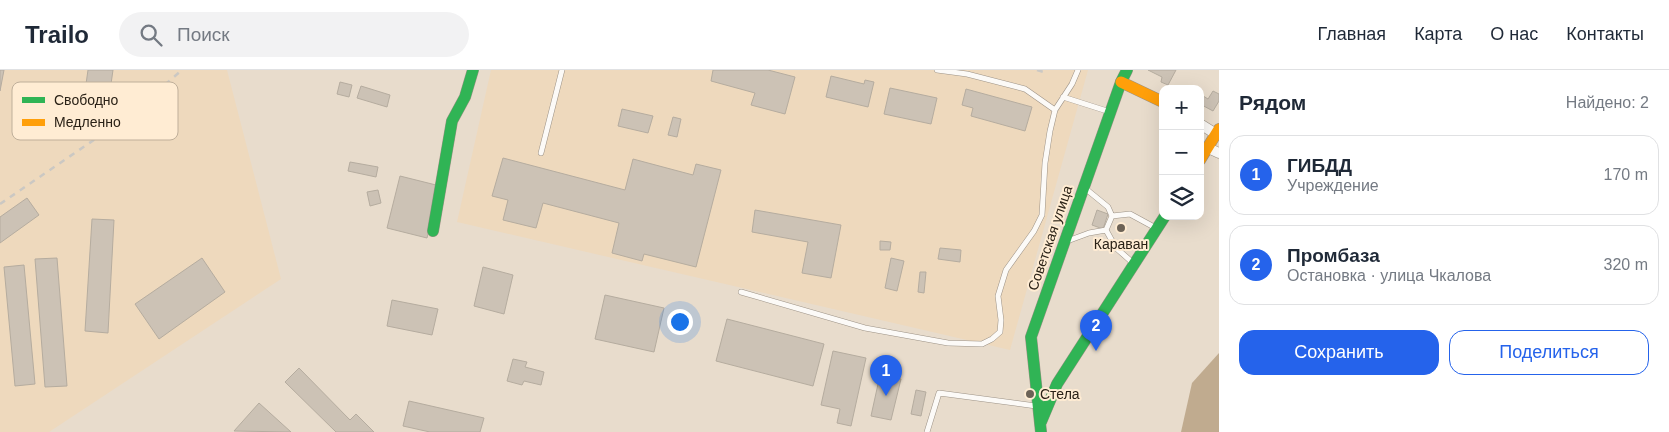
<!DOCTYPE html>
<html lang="ru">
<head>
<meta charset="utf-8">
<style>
	:root { --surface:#fff; --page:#f2f2f3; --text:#1f2937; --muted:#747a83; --line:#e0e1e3; --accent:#2563eb }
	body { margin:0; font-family:Helvetica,sans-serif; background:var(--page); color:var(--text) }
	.controls { position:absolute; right:15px; top:15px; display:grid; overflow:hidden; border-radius:10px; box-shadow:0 5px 20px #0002 }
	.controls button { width:45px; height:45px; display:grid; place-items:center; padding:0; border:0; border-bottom:1px solid var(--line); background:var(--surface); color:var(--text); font:25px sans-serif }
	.you { position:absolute; left:679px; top:251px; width:18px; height:18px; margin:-12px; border:4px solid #fff; border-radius:50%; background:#1a73e8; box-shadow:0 0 0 8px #1a73e833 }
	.badge { display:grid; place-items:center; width:32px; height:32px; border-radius:50%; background:var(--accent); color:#fff; font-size:16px; font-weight:700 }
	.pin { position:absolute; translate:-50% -41px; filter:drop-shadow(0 1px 2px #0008) }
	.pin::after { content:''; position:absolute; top:26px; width:18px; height:15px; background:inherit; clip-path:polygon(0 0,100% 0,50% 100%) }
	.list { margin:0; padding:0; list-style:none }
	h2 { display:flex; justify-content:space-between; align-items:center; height:65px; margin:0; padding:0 20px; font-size:21px }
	h2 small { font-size:16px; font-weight:400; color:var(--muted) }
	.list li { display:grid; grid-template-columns:32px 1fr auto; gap:15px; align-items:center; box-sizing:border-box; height:80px; margin:0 10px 10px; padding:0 10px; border:1px solid var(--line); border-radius:15px }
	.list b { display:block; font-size:19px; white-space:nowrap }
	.list p { margin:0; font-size:16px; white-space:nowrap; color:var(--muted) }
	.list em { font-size:16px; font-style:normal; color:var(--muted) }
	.actions { display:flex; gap:10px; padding:15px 20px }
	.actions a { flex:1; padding:11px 0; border:1px solid var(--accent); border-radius:15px; text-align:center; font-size:18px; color:var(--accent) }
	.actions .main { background:var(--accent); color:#fff }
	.icon { flex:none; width:28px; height:28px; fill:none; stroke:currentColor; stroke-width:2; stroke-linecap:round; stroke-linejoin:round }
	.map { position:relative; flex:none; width:1219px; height:362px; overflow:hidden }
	header { display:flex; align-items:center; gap:30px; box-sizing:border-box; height:70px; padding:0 25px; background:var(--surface); border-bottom:1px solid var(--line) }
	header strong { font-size:24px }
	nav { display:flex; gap:28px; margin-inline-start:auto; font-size:18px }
	.search { width:350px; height:45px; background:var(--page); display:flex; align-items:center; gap:12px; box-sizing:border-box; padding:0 18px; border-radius:28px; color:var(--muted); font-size:19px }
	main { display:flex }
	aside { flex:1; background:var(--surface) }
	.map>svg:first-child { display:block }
	.built { fill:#eed9bd }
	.water { fill:#c0ab8f }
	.building { fill:#ccc2b5; stroke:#b5ac9f }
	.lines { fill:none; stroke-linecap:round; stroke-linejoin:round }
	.lane-casing { stroke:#9c9286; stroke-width:6 }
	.street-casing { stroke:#9c9286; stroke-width:11 }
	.fast-casing { stroke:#9c9286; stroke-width:12 }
	.slow-casing { stroke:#9c9286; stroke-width:12 }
	.lane { stroke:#fcfaf7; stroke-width:5 }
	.street { stroke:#fcfaf7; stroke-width:10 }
	.fast { stroke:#30b455; stroke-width:11 }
	.slow { stroke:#ff9f0a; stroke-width:11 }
	.rail { stroke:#cbc8c3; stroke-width:2.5; stroke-dasharray:6 6; stroke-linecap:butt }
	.poi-dot { fill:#6c6256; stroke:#ffecd3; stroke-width:2 }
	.labels { text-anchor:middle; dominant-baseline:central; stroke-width:4; stroke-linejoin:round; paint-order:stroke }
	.street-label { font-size:14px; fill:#2a2116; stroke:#ffecd3 }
	.poi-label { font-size:14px; fill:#2a2116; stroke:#ffecd3 }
	.key { fill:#ffecd3; stroke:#bfaf9a; stroke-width:1 }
	.key-label { font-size:14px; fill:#2a2116 }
</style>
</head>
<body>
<header>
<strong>Trailo</strong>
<div class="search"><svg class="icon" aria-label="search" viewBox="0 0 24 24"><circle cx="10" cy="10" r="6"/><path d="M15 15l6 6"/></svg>Поиск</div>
<nav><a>Главная</a><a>Карта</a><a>О нас</a><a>Контакты</a></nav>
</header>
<main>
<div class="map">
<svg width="1219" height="362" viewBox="0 0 1219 362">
	<rect width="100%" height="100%" fill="#e8dccc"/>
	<path class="built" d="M0 0H227L281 209 49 362H0Z
		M491 0H1088L1010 280 457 152Z"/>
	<path class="water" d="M1219 283V362H1181L1192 313Z"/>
	<path class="building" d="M0 0H4L0 21Z
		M88 0H113L109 28 104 27 102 45 66 40 68 26 84 28Z
		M713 0H768L795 7 785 44 751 35 755 23 711 11Z
		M1148 0H1176L1168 15 1161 12 1162 7Z
		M831 6 864 14 865 10 874 12 868 37 826 27Z
		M340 12 352 15 349 27 337 24Z
		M361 16 390 25 387 37 357 28Z
		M890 18 937 28 931 54 884 44Z
		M966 19 1032 37 1025 61 971 46 973 38 962 35Z
		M1213 21 1219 24V31L1213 41 1200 34V24L1208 29Z
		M622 39 653 46 648 63 618 56Z
		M673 47 681 49 677 67 668 65Z
		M503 88 625 120 633 89 693 105 696 94 721 100 696 197 644 184 642 191 612 183 619 153 543 133 536 158 503 150 508 130 492 126Z
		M350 92 378 97 376 107 348 101Z
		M400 106 440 116 427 168 387 158Z
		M378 120 381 133 370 136 367 122Z
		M27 128 39 145 0 173V147Z
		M755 140 841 155 831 208 802 203 808 172 752 162Z
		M1097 140 1108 144 1103 159 1092 155Z
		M92 149 114 150 108 263 85 261Z
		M880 171 891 172 890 180H880Z
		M940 178 961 180 960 192 938 189Z
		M57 188 67 316 45 317 35 189Z
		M202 188 225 222 159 269 135 234Z
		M891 188 904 191 897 221 885 218Z
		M24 195 35 314 15 316 4 197Z
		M483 197 513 205 504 244 474 236Z
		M920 202H926L924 223 918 222Z
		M605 225 664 238 654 282 595 269Z
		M392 230 438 239 432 265 387 256Z
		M727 249 824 274 813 316 716 291Z
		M833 281 866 288 851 356 837 353 840 339 821 335Z
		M513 289 527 292 525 297 544 302 541 315 524 311 522 315 507 311Z
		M299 298 350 350 356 344 374 362H336L285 312Z
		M880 305 901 309 891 350 871 346Z
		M916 320 926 322 921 346 911 344Z
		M409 331 484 348 480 362H430L403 356Z
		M259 333 291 362 234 361Z"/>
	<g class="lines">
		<defs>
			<path id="lane" d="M937 0 967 4 1025 19 1055 40
				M1063 27 1107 41
				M541 83 562 0
				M1112 146 1130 144 1154 157
				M1106 160 1116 178 1132 192
				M1070 170 1089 163 1106 160 1112 146 1108 137 1086 119
				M741 222 865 258 948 273 982 274 992 269 1000 262 1001 250 998 226 1006 200 1034 161 1042 145 1045 93 1050 61 1055 40 1072 14 1078 0
				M927 362 939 323 1036 336"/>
			<path id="street" d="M1200 54 1216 64
				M1208 78 1219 83"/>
			<path id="fast" d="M433 161 452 51 465 27 473 0
				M1041 352 1057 314 1165 146
				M1041 362 1031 267 1121 12 1127 0"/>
			<path id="slow" d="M1121 12 1163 32
				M1200 90 1219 59"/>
		</defs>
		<use href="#lane" class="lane-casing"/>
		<use href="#street" class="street-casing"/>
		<use href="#fast" class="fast-casing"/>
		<use href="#slow" class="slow-casing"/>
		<use href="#lane" class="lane"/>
		<use href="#street" class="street"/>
		<use href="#fast" class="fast"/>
		<use href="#slow" class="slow"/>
		<path class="rail" d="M1037 0 1047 3
			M0 134 126 48 182 0"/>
	</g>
	<g class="poi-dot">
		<circle cx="1121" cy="158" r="5"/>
		<circle cx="1030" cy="324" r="5"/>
	</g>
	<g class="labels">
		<g class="street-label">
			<text transform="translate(1050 168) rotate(-71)">Советская улица</text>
		</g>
		<g class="poi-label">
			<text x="1121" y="174">Караван</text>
			<text x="1040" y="324" text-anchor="start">Стела</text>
		</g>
	</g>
	<rect x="12" y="12" width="166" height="58" rx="8" class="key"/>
	<rect x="22" y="27" width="23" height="6" fill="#30b455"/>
	<rect x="22" y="49" width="23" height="7" fill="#ff9f0a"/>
	<g class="key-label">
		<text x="54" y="35">Свободно</text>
		<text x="54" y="57">Медленно</text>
	</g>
</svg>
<div class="controls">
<button>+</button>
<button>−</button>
<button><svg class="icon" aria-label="layers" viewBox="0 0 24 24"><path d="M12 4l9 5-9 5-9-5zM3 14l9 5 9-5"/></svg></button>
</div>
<div class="you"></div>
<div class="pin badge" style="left:886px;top:326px">1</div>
<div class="pin badge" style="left:1096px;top:281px">2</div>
</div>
<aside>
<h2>Рядом<small>Найдено: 2</small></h2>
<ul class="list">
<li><span class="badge">1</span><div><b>ГИБДД</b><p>Учреждение</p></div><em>170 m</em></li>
<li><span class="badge">2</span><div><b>Промбаза</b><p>Остановка · улица Чкалова</p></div><em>320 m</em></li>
</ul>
<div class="actions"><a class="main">Сохранить</a><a>Поделиться</a></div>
</aside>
</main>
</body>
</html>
